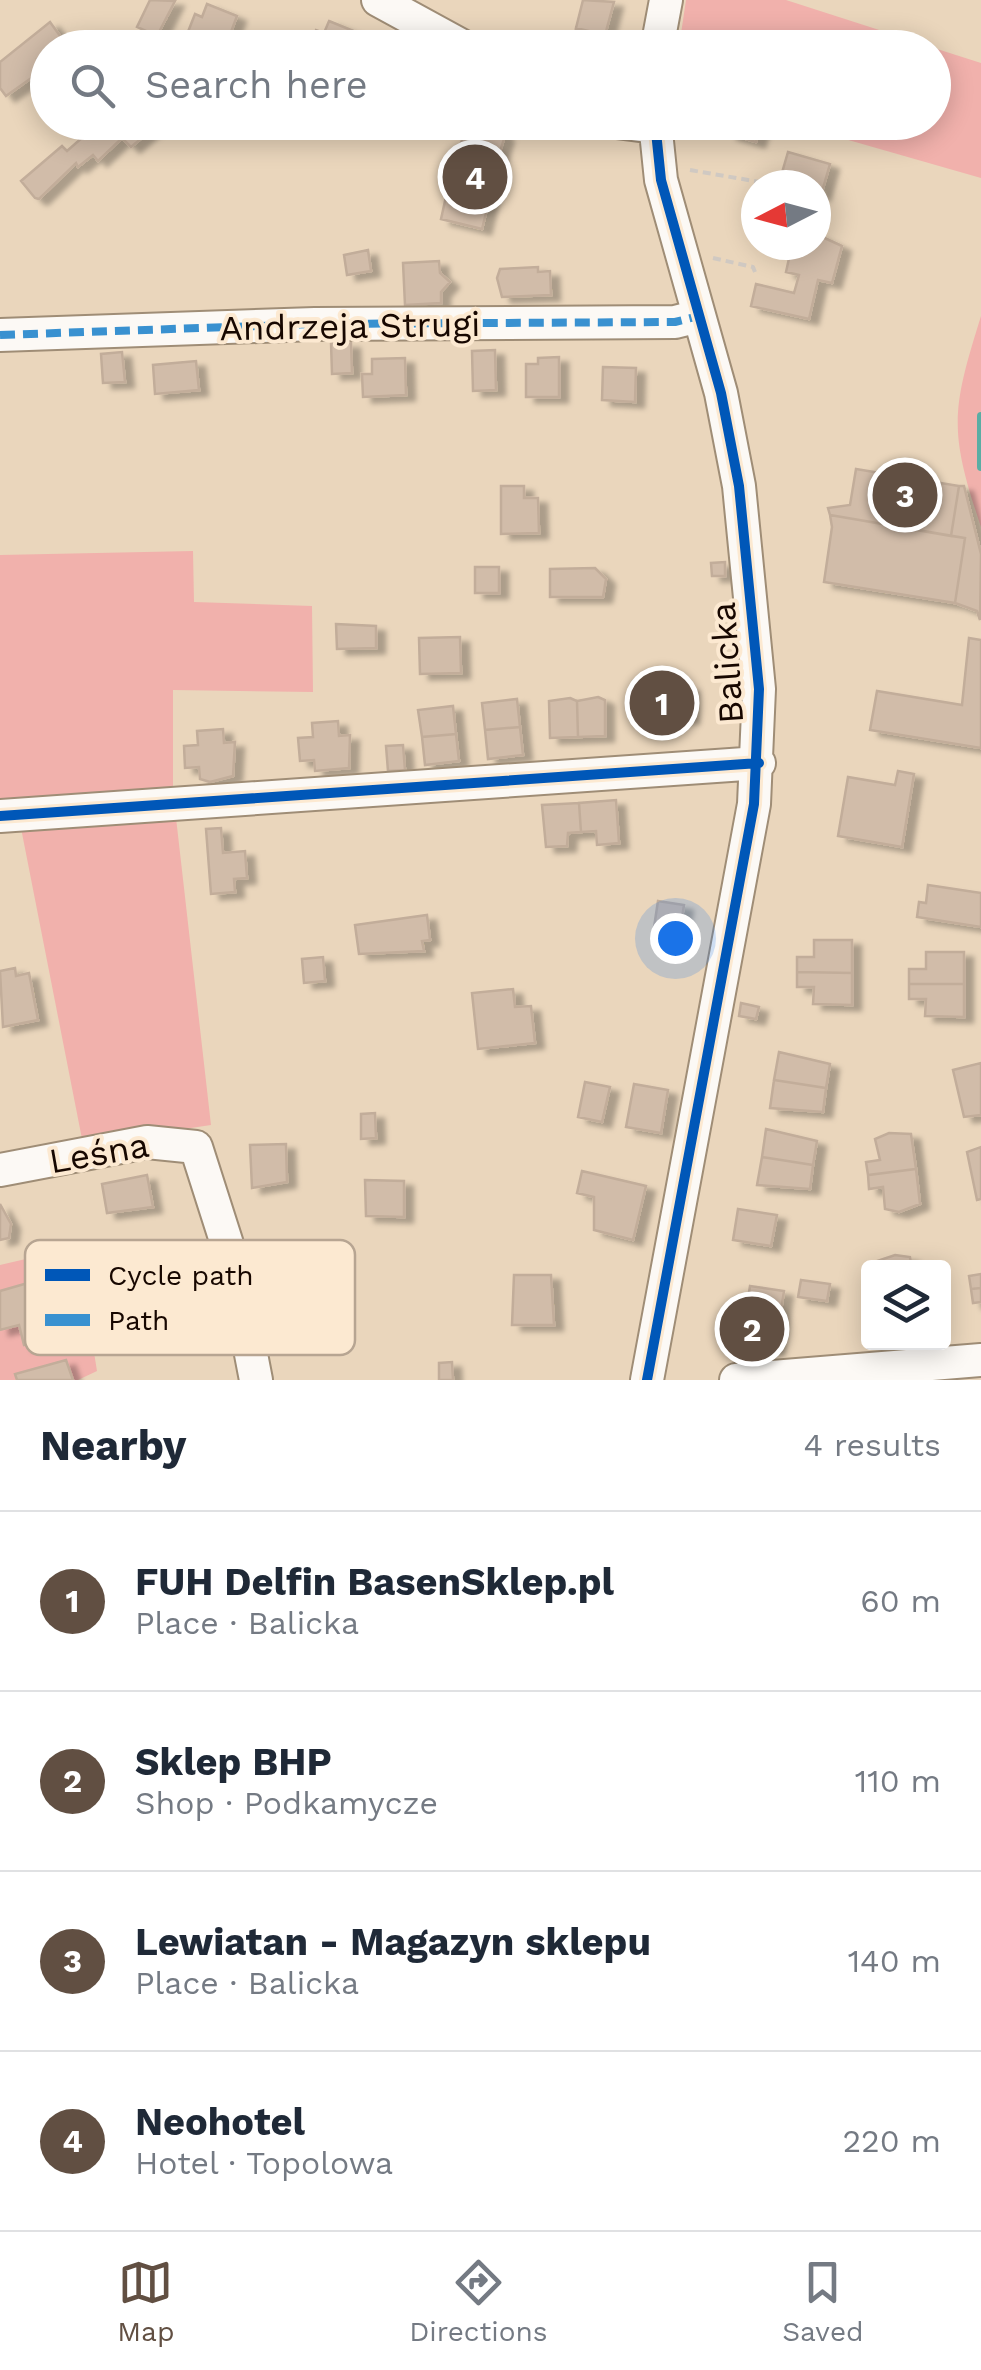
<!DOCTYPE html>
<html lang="en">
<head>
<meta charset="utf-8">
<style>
	:root { --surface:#fff; --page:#f6f6f7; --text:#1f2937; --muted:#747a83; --line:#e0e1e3; --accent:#614f42 }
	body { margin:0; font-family:"Work Sans",sans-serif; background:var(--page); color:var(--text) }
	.controls { position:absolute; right:30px; bottom:30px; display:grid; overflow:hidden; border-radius:10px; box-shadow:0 5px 25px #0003 }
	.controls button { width:90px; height:90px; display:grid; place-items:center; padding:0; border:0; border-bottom:2px solid var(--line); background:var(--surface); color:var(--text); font:50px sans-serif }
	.compass { position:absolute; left:741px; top:170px; width:90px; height:90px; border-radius:50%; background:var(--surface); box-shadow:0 5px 25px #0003; rotate:264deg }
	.you { position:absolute; left:675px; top:938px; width:35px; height:35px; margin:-25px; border:8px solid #fff; border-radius:50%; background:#1a73e8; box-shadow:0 0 0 15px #1a73e833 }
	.badge { display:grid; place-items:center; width:65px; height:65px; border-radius:50%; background:var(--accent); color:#fff; font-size:32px; font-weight:700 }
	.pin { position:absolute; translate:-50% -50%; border:5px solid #fff; box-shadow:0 2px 10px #0006 }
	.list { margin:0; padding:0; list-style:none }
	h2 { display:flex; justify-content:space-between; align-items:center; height:130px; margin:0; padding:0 40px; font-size:42px }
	h2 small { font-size:32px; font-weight:400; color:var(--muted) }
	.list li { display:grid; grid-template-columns:65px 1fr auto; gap:30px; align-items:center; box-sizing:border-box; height:180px; padding:0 40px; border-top:2px solid var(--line) }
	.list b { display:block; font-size:38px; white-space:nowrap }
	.list p { margin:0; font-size:32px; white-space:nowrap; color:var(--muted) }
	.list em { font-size:32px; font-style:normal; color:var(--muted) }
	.icon { flex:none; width:55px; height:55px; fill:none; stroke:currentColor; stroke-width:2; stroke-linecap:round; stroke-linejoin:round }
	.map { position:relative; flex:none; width:981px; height:1380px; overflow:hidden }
	.search { position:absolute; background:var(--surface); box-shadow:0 5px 25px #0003; left:30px; right:30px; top:30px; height:110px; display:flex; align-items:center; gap:25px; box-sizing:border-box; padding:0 35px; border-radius:55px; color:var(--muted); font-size:38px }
	.sheet { height:850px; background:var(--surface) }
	nav { display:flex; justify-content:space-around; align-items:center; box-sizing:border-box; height:140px; border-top:2px solid var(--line); background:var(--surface); font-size:28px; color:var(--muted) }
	nav a { display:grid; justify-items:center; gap:5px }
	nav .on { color:var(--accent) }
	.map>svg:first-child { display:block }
	.green { fill:#f1b1ac }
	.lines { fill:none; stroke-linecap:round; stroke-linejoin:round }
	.stream { stroke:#5bada4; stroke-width:8 }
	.building { fill:#d1bca9; stroke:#c2ad9a; stroke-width:2.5; filter:url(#shadow) }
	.minor-casing { stroke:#9f8d76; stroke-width:36 }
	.path { stroke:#d0c9c2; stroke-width:4; stroke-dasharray:8 5; stroke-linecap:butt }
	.minor { stroke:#fcf9f5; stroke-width:32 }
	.quiet { stroke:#3991d0; stroke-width:8; stroke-dasharray:15 8; stroke-linecap:butt }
	.cycleway-casing { stroke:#fce9d1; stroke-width:16 }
	.cycleway { stroke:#0057b8; stroke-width:10 }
	.labels { text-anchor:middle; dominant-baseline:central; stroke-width:8; stroke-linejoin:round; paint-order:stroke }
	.street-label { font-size:35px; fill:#170700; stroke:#fce9d1 }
	.key { fill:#fce9d1; stroke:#b7a592; stroke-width:2.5 }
	.key-label { font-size:28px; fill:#170700 }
</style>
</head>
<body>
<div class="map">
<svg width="981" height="1380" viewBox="0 0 981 1380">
	<defs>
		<filter id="shadow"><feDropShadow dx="9" dy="5.5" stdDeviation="2.5" flood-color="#0004"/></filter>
	</defs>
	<rect width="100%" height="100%" fill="#ead6bc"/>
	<path class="green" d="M686 0H786L932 47H679Z
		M934 48 981 63V178L789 123 934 122Z
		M981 316V527C949 431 951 412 981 316Z
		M193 551 194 602 312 606 313 692 173 690V797L0 809V555Z
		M175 809 211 1125 83 1144 21 828Z
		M77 1247 97 1371 78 1380H0V1265Z"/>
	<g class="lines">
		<path class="stream" d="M981 416V467"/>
	</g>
	<path class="building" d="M150 0 175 1 157 36 137 27Z
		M583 0 614 2 605 35 576 28Z
		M207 4 237 16 225 48 186 37 195 14 202 17Z
		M329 21 361 34 356 48 311 44 316 30 324 33Z
		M50 22 63 40 37 59 44 69 6 96 0 88V62Z
		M576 28 596 33 593 48H572Z
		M100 122H150L155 127 131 147 122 138 98 161 93 155 78 167 76 163 39 199 35 198 21 181 62 146 67 151Z
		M468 122H504L501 135 505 136 487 192 491 193 482 229 441 219 449 183 456 184 462 163 455 161Z
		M731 122 761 127 756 142 728 134Z
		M788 152 830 164 821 195 816 193V185L779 183Z
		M816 234 842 246 832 283 818 280 809 319 751 306 756 284 794 293 799 275 786 272 792 245H816Z
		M368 250 371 271 347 275 344 255Z
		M439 261 440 273 450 282 441 292V303L405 305 403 263Z
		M538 267V272L550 271 551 295 502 297 497 278 500 269Z
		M331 343H351L352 373 332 374Z
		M495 350 496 390 473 391 472 351Z
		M122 352 125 382 103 383 101 354Z
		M559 357V397H526V364H538V358Z
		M405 358 406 395 363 397 362 374H372V359Z
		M196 361 199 390 155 394 153 365Z
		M603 367 636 368 635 402 602 400Z
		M856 469 959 486 951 536 830 515 828 508 850 505Z
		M501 486H524V498H538L539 533 501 534Z
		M959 486H964L981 554 980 620 977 611 955 603 965 538 951 536Z
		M830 515 965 538 955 603 824 582 832 527Z
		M725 562V576H712L711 563Z
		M475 567H499V593H475Z
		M595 568 606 579 603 597H550V569Z
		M336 624 376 626V648L337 649Z
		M460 637 461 673 420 674 419 638Z
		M969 638 981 640V748L870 730 877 691 962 705Z
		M690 686V718L634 719 633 687Z
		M598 697 605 700V736L578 737 577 701Z
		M570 698 577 701 578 737 550 738 549 701Z
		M517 699 520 727 485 730 482 703Z
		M453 706 456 734 422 737 418 710Z
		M338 721 339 736 350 735 349 768 315 771 314 760 300 761 298 738 313 737 312 723Z
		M520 727 523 755 488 759 485 730Z
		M223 729 224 743 235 742 233 776 210 782 200 779 199 767 185 768 184 746 198 745 197 731Z
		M456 734 459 761 425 765 422 737Z
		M403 745 405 770 388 771 386 746Z
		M898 771 914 774 902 847 838 836 848 777 895 785Z
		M616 800 619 843 597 845 596 831 581 832 579 803Z
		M579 803 581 832 568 833 567 846 546 847 542 805Z
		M221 828 223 853 245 851 247 878 234 879 235 892 211 894 206 829Z
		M928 885 981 893V927L917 917 919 902 926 903Z
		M658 901 684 905 677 949 658 946 659 935 653 934Z
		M427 915 430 940 422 941 424 951 359 954 355 925Z
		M814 940H852V973L797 972V957H814Z
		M926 952H964V984H909V969H926Z
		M323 957 325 981 304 983 302 959Z
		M15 968 16 976 29 973 38 1020 3 1027 0 971Z
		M797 972 852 973V1005L813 1004 814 987H797Z
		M909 984H964V1017L925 1016 926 999H909Z
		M513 989 515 1007 531 1006 535 1043 478 1049 472 993Z
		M741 1003 759 1007 756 1019 739 1016Z
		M779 1052 830 1064 826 1088 774 1080Z
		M981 1063V1115L964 1117 953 1070Z
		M774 1080 826 1088 823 1112 770 1108Z
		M585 1082 610 1087 602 1122 578 1117Z
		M634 1084 668 1090 661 1133 626 1127Z
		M375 1113 376 1138 361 1139V1114Z
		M766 1129 817 1141 813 1165 762 1157Z
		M889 1133 911 1134 916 1169 868 1175 866 1162 880 1160 875 1139Z
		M286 1144 287 1182 252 1188 250 1145Z
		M981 1147V1199L977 1200 967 1152Z
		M762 1157 813 1165 810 1189 757 1185Z
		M916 1169 920 1204 899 1212 885 1209 883 1187 869 1189 868 1175Z
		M582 1171 646 1186 633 1240 594 1230V1197L577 1193Z
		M147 1175 153 1207 107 1213 102 1184Z
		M365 1180 404 1181V1217L366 1216Z
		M0 1204 11 1224 9 1238 0 1240Z
		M738 1209 777 1215 771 1246 733 1240Z
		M895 1255 910 1257 912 1268H875L874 1262Z
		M981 1274V1288L971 1289 969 1276Z
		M514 1275H551L554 1325H512Z
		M45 1278 61 1336 24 1345 19 1325 0 1330V1291Z
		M801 1280 830 1284 827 1301 798 1297Z
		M750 1286 784 1291 775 1349 741 1344Z
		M981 1288V1302L973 1303 971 1289Z
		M66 1360 73 1380H17L15 1374Z
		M452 1362 453 1380H439V1363Z"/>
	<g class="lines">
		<defs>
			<path id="minor" d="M378 0 466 48
				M657 48 666 0
				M616 122 655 127
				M0 335 315 324 675 322 699 316
				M0 816 759 763
				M0 1170 147 1142 196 1147 234 1266 256 1380
				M647 1380 754 804 759 689 739 486 721 393 661 180 655 122
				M736 1380 981 1360"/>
		</defs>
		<use href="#minor" class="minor-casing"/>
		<path class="path" d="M690 170 777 185
			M713 258 753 267 755 272"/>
		<use href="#minor" class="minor"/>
		<path class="quiet" d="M0 335 315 324 675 322 699 316"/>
		<defs>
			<path id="cycleway" d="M0 816 759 763
				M647 1380 754 804 759 689 739 486 721 393 661 180 655 122"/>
		</defs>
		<use href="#cycleway" class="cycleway-casing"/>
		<use href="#cycleway" class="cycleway"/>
	</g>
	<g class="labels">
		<g class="street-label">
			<text transform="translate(350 326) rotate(-1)">Andrzeja Strugi</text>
			<text transform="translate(727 663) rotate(-94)">Balicka</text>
			<text transform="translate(99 1153) rotate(-10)">Leśna</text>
		</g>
	</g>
	<rect x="25" y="1240" width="330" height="115" rx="15" class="key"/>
	<rect x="45" y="1269" width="45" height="12" fill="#0057b8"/>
	<rect x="45" y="1314" width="45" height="12" fill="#3991d0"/>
	<g class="key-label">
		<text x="108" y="1285">Cycle path</text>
		<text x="108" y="1330">Path</text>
	</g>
</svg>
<div class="controls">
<button><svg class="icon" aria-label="layers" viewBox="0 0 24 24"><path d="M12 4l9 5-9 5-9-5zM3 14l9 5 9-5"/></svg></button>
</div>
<svg class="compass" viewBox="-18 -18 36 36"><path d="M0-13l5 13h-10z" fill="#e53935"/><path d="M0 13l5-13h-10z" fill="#747a83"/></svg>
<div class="you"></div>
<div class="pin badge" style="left:662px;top:703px">1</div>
<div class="pin badge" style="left:752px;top:1329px">2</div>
<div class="pin badge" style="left:905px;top:495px">3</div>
<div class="pin badge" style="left:475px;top:177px">4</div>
<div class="search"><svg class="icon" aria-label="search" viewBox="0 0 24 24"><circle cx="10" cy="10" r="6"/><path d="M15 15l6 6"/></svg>Search here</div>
</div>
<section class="sheet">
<h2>Nearby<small>4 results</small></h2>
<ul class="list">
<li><span class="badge">1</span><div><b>FUH Delfin BasenSklep.pl</b><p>Place · Balicka</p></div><em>60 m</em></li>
<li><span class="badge">2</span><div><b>Sklep BHP</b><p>Shop · Podkamycze</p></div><em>110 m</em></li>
<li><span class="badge">3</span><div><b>Lewiatan - Magazyn sklepu</b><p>Place · Balicka</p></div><em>140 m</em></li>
<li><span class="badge">4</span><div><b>Neohotel</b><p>Hotel · Topolowa</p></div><em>220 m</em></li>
</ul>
</section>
<nav>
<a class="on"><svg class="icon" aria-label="map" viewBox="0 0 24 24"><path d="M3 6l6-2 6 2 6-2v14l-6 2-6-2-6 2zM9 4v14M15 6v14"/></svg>Map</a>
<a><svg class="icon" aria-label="directions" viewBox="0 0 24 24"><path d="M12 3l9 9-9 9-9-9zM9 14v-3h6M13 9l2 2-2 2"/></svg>Directions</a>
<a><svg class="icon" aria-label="saved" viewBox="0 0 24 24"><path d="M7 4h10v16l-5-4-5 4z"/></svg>Saved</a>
</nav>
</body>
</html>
